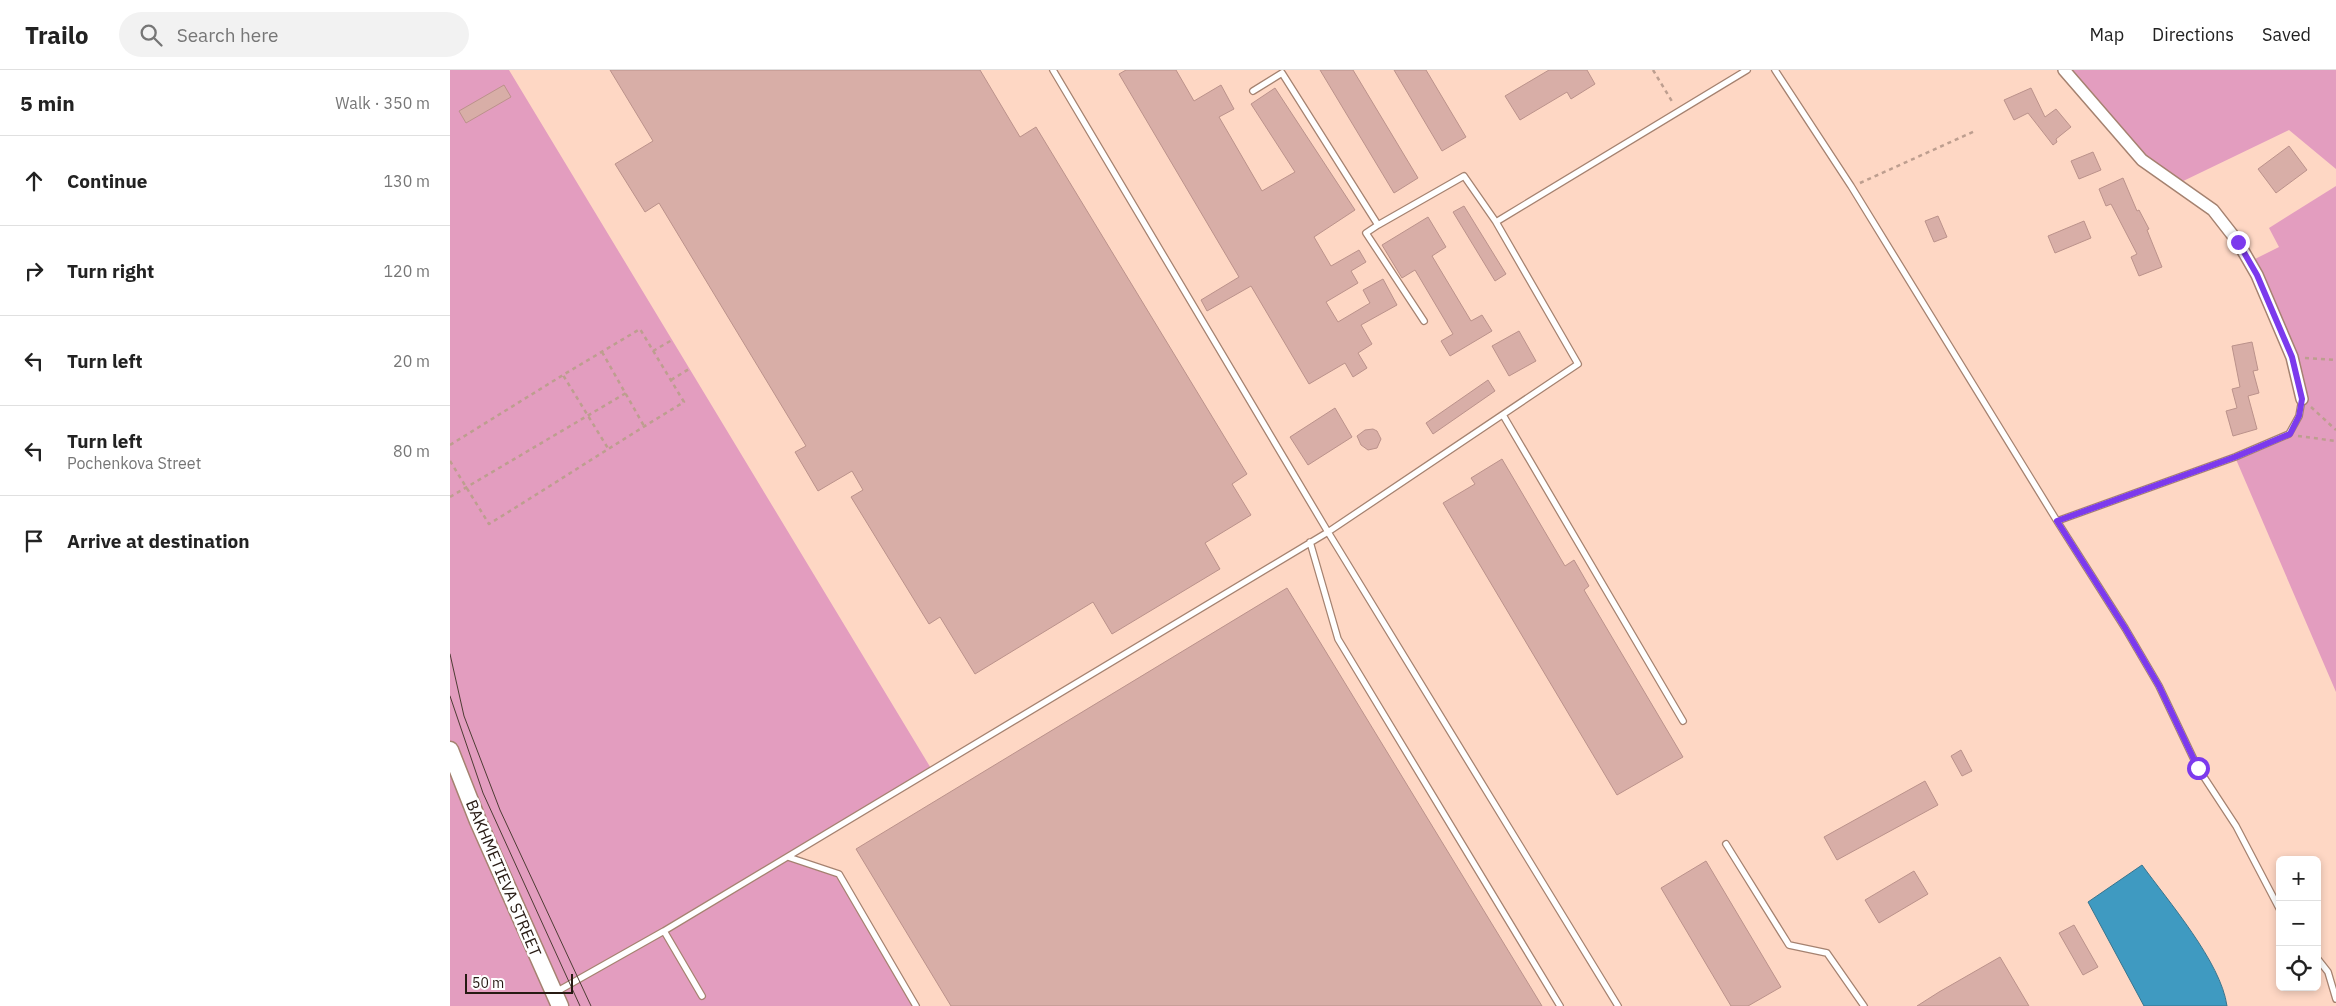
<!DOCTYPE html>
<html lang="en">
<head>
<meta charset="utf-8">
<style>
	:root { --surface:#fff; --page:#f2f2f2; --text:#222; --muted:#767676; --line:#e0e0e0 }
	body { margin:0; font-family:"IBM Plex Sans",sans-serif; background:var(--page); color:var(--text) }
	.controls { position:absolute; right:15px; bottom:15px; display:grid; overflow:hidden; border-radius:8px; box-shadow:0 2px 8px #0003 }
	.controls button { width:45px; height:45px; display:grid; place-items:center; padding:0; border:0; border-bottom:1px solid var(--line); background:var(--surface); color:var(--text); font:25px sans-serif }
	.scale { position:absolute; left:15px; bottom:12px; width:108px; box-sizing:border-box; padding-left:5px; border:2px solid #271a13; border-top:0; font-size:14px; line-height:18px; white-space:nowrap; color:#271a13; -webkit-text-stroke:4px #fff; paint-order:stroke }
	.stop { position:absolute; width:15px; height:15px; margin:-11px; border:4px solid #7c3aed; border-radius:50%; background:#fff }
	.stop.end { background:#7c3aed; border-color:#fff; box-shadow:0 1px 5px #0008 }
	.list { margin:0; padding:0; list-style:none }
	h2 { display:flex; justify-content:space-between; align-items:center; height:65px; margin:0; padding:0 20px; font-size:21px }
	h2 small { font-size:16px; font-weight:400; color:var(--muted) }
	.list li { display:grid; grid-template-columns:32px 1fr auto; gap:15px; align-items:center; box-sizing:border-box; height:90px; padding:0 20px; border-top:1px solid var(--line) }
	.list b { display:block; font-size:19px; white-space:nowrap }
	.list p { margin:0; font-size:16px; white-space:nowrap; color:var(--muted) }
	.list em { font-size:16px; font-style:normal; color:var(--muted) }
	.icon { flex:none; width:28px; height:28px; fill:none; stroke:currentColor; stroke-width:2; stroke-linecap:round; stroke-linejoin:round }
	.map { position:relative; flex:none; width:1886px; height:936px; overflow:hidden }
	header { display:flex; align-items:center; gap:30px; box-sizing:border-box; height:70px; padding:0 25px; background:var(--surface); border-bottom:1px solid var(--line) }
	header strong { font-size:24px }
	nav { display:flex; gap:28px; margin-inline-start:auto; font-size:18px }
	.search { width:350px; height:45px; background:var(--page); display:flex; align-items:center; gap:12px; box-sizing:border-box; padding:0 18px; border-radius:28px; color:var(--muted); font-size:19px }
	main { display:flex }
	aside { flex:1; background:var(--surface) }
	.map>svg:first-child { display:block }
	.green { fill:#e39dbf }
	.water { fill:#3f9ac1; stroke:#38748d }
	.building { fill:#d8aea7; stroke:#bb928b }
	.lines { fill:none; stroke-linecap:round; stroke-linejoin:round }
	.service-casing { stroke:#a58270; stroke-width:8 }
	.minor-casing { stroke:#a58270; stroke-width:14 }
	.secondary-casing { stroke:#a58270; stroke-width:19 }
	.path { stroke:#bd9e8f; stroke-width:2.5; stroke-dasharray:4 4; stroke-linecap:butt }
	.service { stroke:#fff; stroke-width:5.5 }
	.minor { stroke:#fff; stroke-width:11 }
	.secondary { stroke:#fff; stroke-width:16 }
	.tram { stroke:#4d3c33; stroke-width:1 }
	.route { stroke:#7c3aed; stroke-width:6 }
	.labels { text-anchor:middle; dominant-baseline:central; stroke-width:5; stroke-linejoin:round; paint-order:stroke }
	.street-label { font-size:16px; fill:#271a13; stroke:#fff }
</style>
</head>
<body>
<header>
<strong>Trailo</strong>
<div class="search"><svg class="icon" aria-label="search" viewBox="0 0 24 24"><circle cx="10" cy="10" r="6"/><path d="M15 15l6 6"/></svg>Search here</div>
<nav><a>Map</a><a>Directions</a><a>Saved</a></nav>
</header>
<main>
<aside>
<h2>5 min<small>Walk · 350 m</small></h2>
<ul class="list">
<li><svg class="icon" aria-label="ahead" viewBox="0 0 24 24"><path d="M12 20V5M6 11l6-6 6 6"/></svg><div><b>Continue</b></div><em>130 m</em></li>
<li><svg class="icon" aria-label="right" viewBox="0 0 24 24"><path d="M7 20v-9h11M14 6l5 5-5 5"/></svg><div><b>Turn right</b></div><em>120 m</em></li>
<li><svg class="icon" aria-label="left" viewBox="0 0 24 24"><path d="M17 20v-9H6M10 6l-5 5 5 5"/></svg><div><b>Turn left</b></div><em>20 m</em></li>
<li><svg class="icon" aria-label="left" viewBox="0 0 24 24"><path d="M17 20v-9H6M10 6l-5 5 5 5"/></svg><div><b>Turn left</b><p>Pochenkova Street</p></div><em>80 m</em></li>
<li><svg class="icon" aria-label="arrive" viewBox="0 0 24 24"><path d="M6 21V4h12l-3 4 3 4H6"/></svg><div><b>Arrive at destination</b></div></li>
</ul>
</aside>
<div class="map">
<svg width="1886" height="936" viewBox="0 0 1886 936">
	<rect width="100%" height="100%" fill="#fed7c4"/>
	<path class="green" d="M0 0H59L482 700 339 787 389 804 466 936H0Z
		M1614 0H1886V99L1839 60 1727 114 1692 90Z
		M1886 116V622L1785 387C1795 383 1835 369 1840 363 1871 323 1817 232 1799 192L1829 177 1819 158Z"/>
	<path class="water" d="M1692 795C1718 831 1771 892 1777 936H1694L1638 832Z"/>
	<path class="building" d="M160 0H530L570 67 586 57 797 404 782 414 801 445 755 473 770 499 662 564 643 532 525 604 490 547 479 554 401 427 413 420 402 401 368 421 345 382 356 376 209 133 195 142 165 94 203 71Z
		M676 0H726L744 31 771 15 784 39 769 47 812 121 845 102 801 34 825 18 905 140 864 167 881 196 909 180 916 192 901 201 908 213 876 232 888 252 920 233 913 220 933 209 947 235 911 255 922 274 908 283 917 298 903 307 895 293 859 314 801 216 757 241 751 230 789 207 669 4Z
		M870 0H903L968 108 944 123Z
		M944 0H976L1016 67 992 81Z
		M1099 0H1137L1145 14 1121 29 1117 22 1070 50 1055 26Z
		M54 15 61 27 16 53 9 41Z
		M1581 18 1595 47 1606 39 1621 57 1606 69 1607 72 1603 75 1578 43 1564 50 1554 30Z
		M1839 76 1857 100 1826 123 1808 99Z
		M1643 82 1651 100 1629 109 1621 91Z
		M1673 108 1687 141 1689 140 1699 159 1697 160 1712 197 1689 206 1681 187 1687 184 1661 134 1656 136 1649 119Z
		M1014 136 1056 204 1045 211 1003 142Z
		M1488 146 1497 167 1484 172 1475 151Z
		M978 147 996 177 982 186 1021 251 1032 245 1042 261 1000 286 991 271 1003 264 965 200 952 208 932 175Z
		M1634 151 1641 168 1605 183 1598 166Z
		M1069 261 1086 291 1059 306 1042 276Z
		M1802 272 1808 300 1803 301 1809 323 1798 326 1807 359 1783 366 1776 341 1787 338 1782 319 1790 317 1782 276Z
		M1038 310 1045 321 983 364 976 353Z
		M885 338 902 367 858 395 840 367Z
		M923 359 927 361 931 369 927 378 918 380 911 375 907 366 915 360Z
		M1052 389 1115 496 1124 490 1139 516 1134 520 1233 687 1167 725 993 433 1025 414 1021 408Z
		M837 518 1092 936H501L406 779Z
		M1511 680 1522 701 1512 706 1501 686Z
		M1475 711 1488 735 1387 790 1374 767Z
		M1256 791 1331 917 1298 936H1281L1211 818Z
		M1464 801 1478 824 1429 853 1415 830Z
		M1624 855 1648 897 1633 905 1609 863Z
		M1550 887 1579 936H1467L1489 922Z"/>
	<g class="lines">
		<defs>
			<path id="service" d="M603 0 878 462 1168 936
				M1325 0 1401 116 1607 451 1675 558 1709 616 1748 698 1786 756 1830 840
				M803 21 832 3 928 155 1014 106 1046 152
				M928 155 916 163 974 251
				M1053 345 1233 651
				M1607 451 1785 387 1839 364 1849 346 1852 329
				M860 472 888 569 1110 936
				M1276 774 1339 875 1377 883 1414 936
				M338 787 389 804 466 936
				M214 861 252 926
				M1867 888 1878 902 1886 929
				M106 922 214 861 878 462 1128 294 1046 152 1297 0"/>
			<path id="minor" d="M1614 0 1692 90 1763 140 1788 172 1807 205 1842 287 1852 329"/>
			<path id="secondary" d="M0 680 28 751 110 936"/>
		</defs>
		<use href="#service" class="service-casing"/>
		<use href="#minor" class="minor-casing"/>
		<use href="#secondary" class="secondary-casing"/>
		<path class="path" d="M1203 0 1223 33
			M1410 113 1525 61
			M203 281 222 270
			M152 282 194 356
			M1855 288 1886 290
			M221 310 239 299
			M1861 337 1886 360
			M1848 366 1886 371
			M0 375 113 305
			M0 391 39 454C104 414 168 372 234 332L190 259 113 305 159 380
			M0 427 176 323"/>
		<use href="#service" class="service"/>
		<use href="#minor" class="minor"/>
		<use href="#secondary" class="secondary"/>
		<path class="tram" d="M0 584 14 646 50 740 141 936
			M0 626 33 723 130 936"/>
	</g>
	<g class="lines">
		<path class="route" d="M1748 698 1709 616 1675 558 1607 451 1785 387 1840 364 1849 346 1852 329 1842 287 1807 205 1788 172"/>
	</g>
	<g class="labels">
		<g class="street-label">
			<text transform="translate(54 808) rotate(67)">BAKHMETIEVA STREET</text>
		</g>
	</g>
</svg>
<div class="controls">
<button>+</button>
<button>−</button>
<button><svg class="icon" aria-label="locate" viewBox="0 0 24 24"><circle cx="12" cy="12" r="6"/><path d="M12 2v4M12 18v4M2 12h4M18 12h4"/></svg></button>
</div>
<div class="scale">50 m</div>
<div class="stop" style="left:1748px;top:698px"></div>
<div class="stop end" style="left:1788px;top:172px"></div>
</div>
</main>
</body>
</html>
